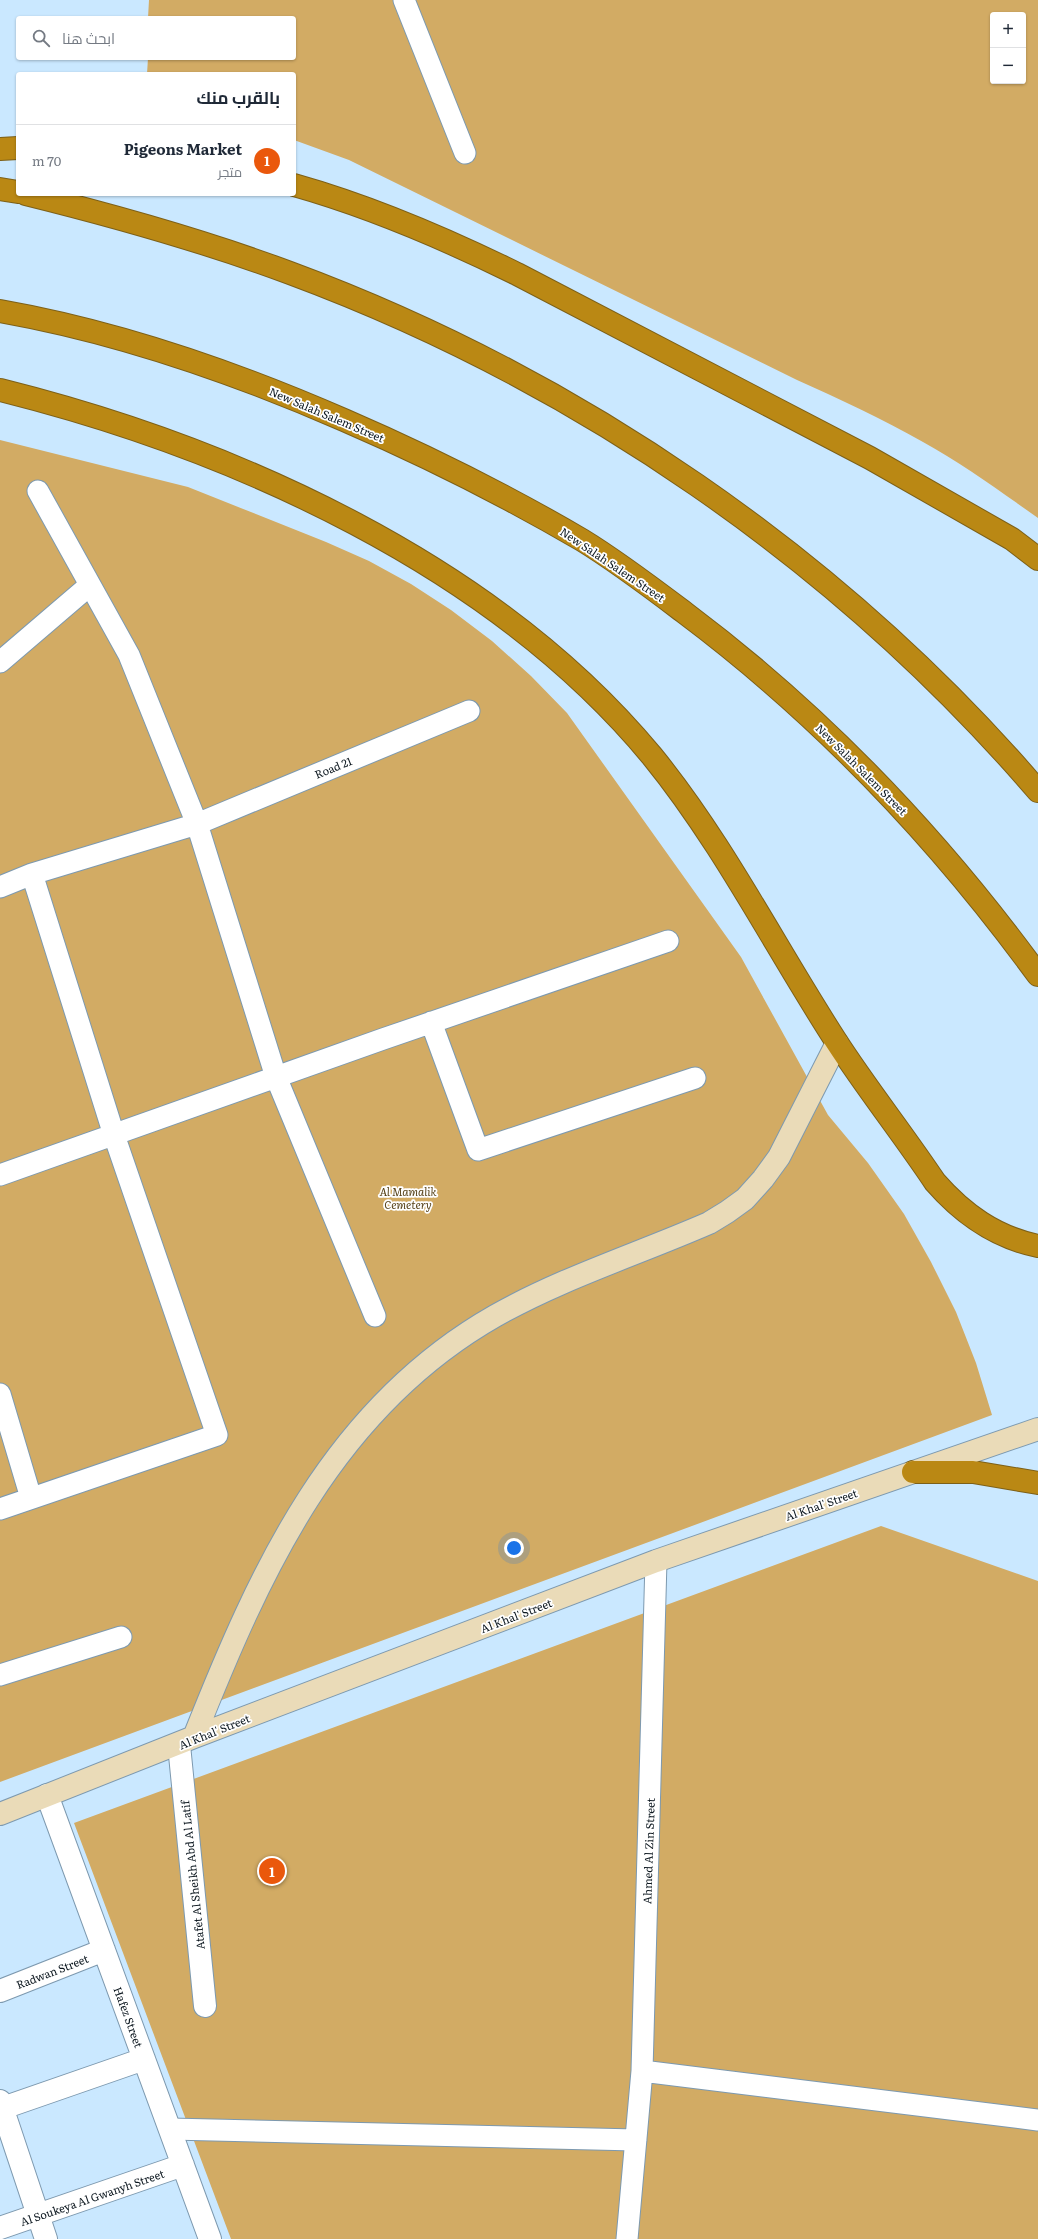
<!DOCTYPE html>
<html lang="ar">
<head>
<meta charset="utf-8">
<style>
	:root { --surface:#fff; --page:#f2f2f3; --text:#1f2937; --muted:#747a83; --line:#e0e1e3; --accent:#ea580c }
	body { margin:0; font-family:Literata,Cairo,serif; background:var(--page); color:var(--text); direction:rtl }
	.controls { position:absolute; right:12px; top:12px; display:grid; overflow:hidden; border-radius:4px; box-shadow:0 1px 3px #0004 }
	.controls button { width:36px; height:36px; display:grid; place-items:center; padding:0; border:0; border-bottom:1px solid var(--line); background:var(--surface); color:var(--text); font:20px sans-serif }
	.you { position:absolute; left:514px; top:1548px; width:14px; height:14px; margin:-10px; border:3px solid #fff; border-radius:50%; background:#1a73e8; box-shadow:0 0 0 6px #1a73e833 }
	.badge { display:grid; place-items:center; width:26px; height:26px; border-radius:50%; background:var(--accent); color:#fff; font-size:13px; font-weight:700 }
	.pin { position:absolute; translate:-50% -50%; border:2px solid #fff; box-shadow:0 1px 4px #0006 }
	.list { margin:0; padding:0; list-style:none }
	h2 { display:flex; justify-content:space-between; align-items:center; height:52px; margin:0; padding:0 16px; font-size:17px }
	h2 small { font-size:13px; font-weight:400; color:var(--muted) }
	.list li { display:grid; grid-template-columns:26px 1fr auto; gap:12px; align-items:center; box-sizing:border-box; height:72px; padding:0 16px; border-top:1px solid var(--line) }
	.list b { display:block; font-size:15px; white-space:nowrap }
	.list p { margin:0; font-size:13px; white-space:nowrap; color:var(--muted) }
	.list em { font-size:13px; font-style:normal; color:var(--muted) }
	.icon { flex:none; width:22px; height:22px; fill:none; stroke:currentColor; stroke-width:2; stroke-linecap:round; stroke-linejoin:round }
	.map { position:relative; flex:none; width:1038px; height:2239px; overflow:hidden; direction:ltr }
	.search { position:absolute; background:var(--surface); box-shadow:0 1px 3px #0004; left:16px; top:16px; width:280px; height:44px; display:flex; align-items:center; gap:10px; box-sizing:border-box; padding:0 14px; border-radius:4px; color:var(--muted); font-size:15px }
	.panel { position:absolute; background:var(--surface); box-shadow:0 1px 3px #0004; left:16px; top:72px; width:280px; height:124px; border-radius:4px; direction:rtl }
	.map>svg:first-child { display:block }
	.green { fill:#d2ab64; fill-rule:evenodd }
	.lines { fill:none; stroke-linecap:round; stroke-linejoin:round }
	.lane-casing { stroke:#7d99af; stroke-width:23 }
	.street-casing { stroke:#7d99af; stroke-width:24 }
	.secondary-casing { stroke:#7d99af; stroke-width:24 }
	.highway-casing { stroke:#7d6018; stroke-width:24 }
	.lane { stroke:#fff; stroke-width:21 }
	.street { stroke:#fff; stroke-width:22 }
	.secondary { stroke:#eadbb8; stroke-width:22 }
	.highway { stroke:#ba8814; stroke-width:22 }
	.labels { text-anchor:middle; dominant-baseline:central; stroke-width:3.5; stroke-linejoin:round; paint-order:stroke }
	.street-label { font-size:11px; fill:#0c171f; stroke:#fff }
	.park-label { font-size:11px; font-style:italic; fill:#574219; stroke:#fff }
</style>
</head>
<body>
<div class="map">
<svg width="1038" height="2239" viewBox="0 0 1038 2239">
	<rect width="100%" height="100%" fill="#cae8ff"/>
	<path class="green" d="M149 0H1038V518C1001 492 963 464 923 442 882 419 840 399 797 380L349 160 294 140V74H147L148 58H294V18H148ZM993 15H1023V81H993Z
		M0 440 188 487 326 542 369 561 411 584 451 610 492 641 531 676 567 713 741 957 828 1115 868 1163 904 1214 931 1262 956 1312 976 1363 992 1415 0 1782Z
		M881 1526 1038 1581V2239H231L74 1823Z"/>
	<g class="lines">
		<defs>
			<path id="lane" d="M404 0 465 153
				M38 491 129 655 197 824 276 1077 375 1316
				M0 662 90 585
				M0 887 32 874 197 824 469 711
				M431 1022 478 1150 695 1078
				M0 1175 383 1039 668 941
				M0 1394 31 1498
				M0 1509 217 1435 114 1135 32 874
				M0 1675 121 1637
				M642 2071 1038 2120
				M170 2129 636 2140
				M627 2239 642 2071 656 1561"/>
			<path id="street" d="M179 1745 205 2006
				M47 1795 210 2239
				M0 1991 104 1950
				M0 2101 46 2239
				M0 2109 144 2059
				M0 2228 183 2165"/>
			<path id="secondary" d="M194 1737C260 1571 332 1409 495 1316 562 1278 638 1254 709 1223L727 1212 745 1199 763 1179 779 1157 837 1043
				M0 1814 194 1737 656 1561 1038 1429"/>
			<path id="highway" d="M0 149 18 148
				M294 185C372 207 444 238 517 274L870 458 1012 539 1038 559
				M0 189 18 192
				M26 194C115 216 204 241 290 273 576 379 840 560 1038 791
				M0 311C119 332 234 372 344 420 425 455 505 495 582 540 618 562 652 588 685 613 821 715 938 838 1038 975
				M0 390C236 449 495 566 652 756 723 843 775 947 836 1041 867 1089 903 1134 935 1182 963 1214 995 1237 1038 1246
				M913 1472H973L1038 1483"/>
		</defs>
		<use href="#lane" class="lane-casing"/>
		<use href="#street" class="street-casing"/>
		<use href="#secondary" class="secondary-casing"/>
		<use href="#highway" class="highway-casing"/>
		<use href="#lane" class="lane"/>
		<use href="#street" class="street"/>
		<use href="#secondary" class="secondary"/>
		<use href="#highway" class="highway"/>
	</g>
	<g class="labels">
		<g class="street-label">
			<text transform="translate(327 414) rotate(23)">New Salah Salem Street</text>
			<text transform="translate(613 564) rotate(34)">New Salah Salem Street</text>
			<text transform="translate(333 767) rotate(-22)">Road 21</text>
			<text transform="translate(862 769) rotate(45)">New Salah Salem Street</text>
			<text transform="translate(821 1504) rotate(-19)">Al Khal' Street</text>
			<text transform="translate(516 1615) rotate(-21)">Al Khal' Street</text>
			<text transform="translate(214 1731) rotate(-22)">Al Khal' Street</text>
			<text transform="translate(648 1851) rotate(-88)">Ahmed Al Zin Street</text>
			<text transform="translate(192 1875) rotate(-96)">Atafet Al Sheikh Abd Al Latif</text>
			<text transform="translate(52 1971) rotate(-21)">Radwan Street</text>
			<text transform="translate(129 2017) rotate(70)">Hafez Street</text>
			<text transform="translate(92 2197) rotate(-19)">Al Soukeya Al Gwanyh Street</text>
		</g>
		<g class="park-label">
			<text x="408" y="1191">Al Mamalik<tspan x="408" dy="13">Cemetery</tspan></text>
		</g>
	</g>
</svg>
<div class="controls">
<button>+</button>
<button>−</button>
</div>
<div class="you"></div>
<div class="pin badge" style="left:272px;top:1871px">1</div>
<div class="search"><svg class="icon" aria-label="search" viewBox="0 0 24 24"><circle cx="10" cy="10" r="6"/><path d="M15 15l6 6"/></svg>ابحث هنا</div>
<section class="panel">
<h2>بالقرب منك<small></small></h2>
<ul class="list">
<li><span class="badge">1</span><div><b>Pigeons Market</b><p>متجر</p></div><em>70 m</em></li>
</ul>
</section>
</div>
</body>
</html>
